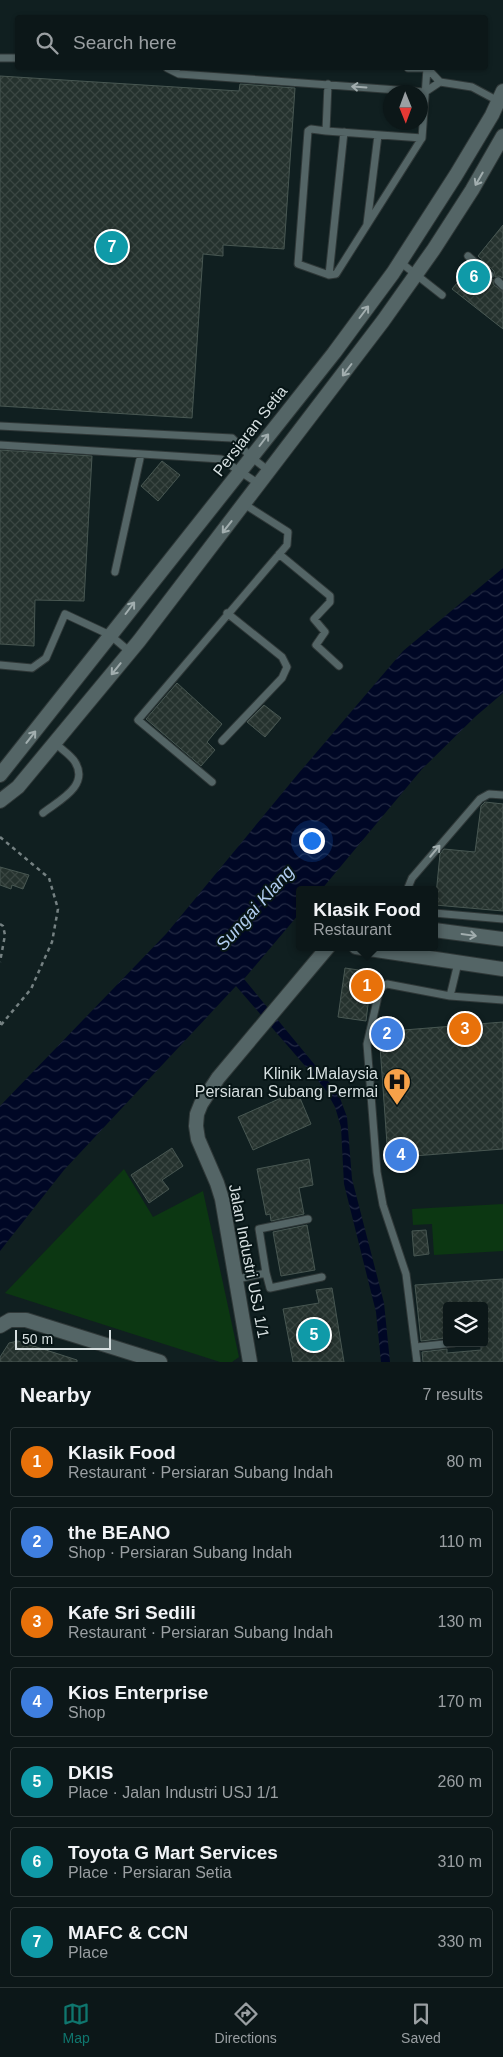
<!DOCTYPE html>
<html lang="en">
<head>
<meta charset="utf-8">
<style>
	:root { --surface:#0c1718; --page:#1a2425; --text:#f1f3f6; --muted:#9a9fa2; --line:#2c3637; --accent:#0f766e }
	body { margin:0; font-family:Helvetica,sans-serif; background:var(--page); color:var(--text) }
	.controls { position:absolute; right:15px; bottom:15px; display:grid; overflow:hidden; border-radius:5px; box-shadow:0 1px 4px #0004 }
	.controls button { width:45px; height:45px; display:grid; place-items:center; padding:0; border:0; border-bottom:1px solid var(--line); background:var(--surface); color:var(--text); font:25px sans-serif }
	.compass { position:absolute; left:383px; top:85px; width:45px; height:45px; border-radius:50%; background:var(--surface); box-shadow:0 1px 4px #0004; rotate:179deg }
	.scale { position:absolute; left:15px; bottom:12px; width:96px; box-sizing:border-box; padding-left:5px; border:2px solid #d6dfe0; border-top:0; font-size:14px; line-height:18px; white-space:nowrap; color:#d6dfe0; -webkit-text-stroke:4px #071516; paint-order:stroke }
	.you { position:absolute; left:311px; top:840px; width:18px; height:18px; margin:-12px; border:4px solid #fff; border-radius:50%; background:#1a73e8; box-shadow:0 0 0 8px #1a73e833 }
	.badge { display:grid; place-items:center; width:32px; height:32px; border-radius:50%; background:var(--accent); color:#fff; font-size:16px; font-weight:700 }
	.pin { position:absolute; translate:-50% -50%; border:2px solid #fff; box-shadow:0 1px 5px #0006 }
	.popup { position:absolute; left:296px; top:886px; width:142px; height:65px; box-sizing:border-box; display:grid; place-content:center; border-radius:5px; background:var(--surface); filter:drop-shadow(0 1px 4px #0005); font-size:16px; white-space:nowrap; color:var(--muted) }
	.popup b { font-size:19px; color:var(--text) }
	.popup::after { content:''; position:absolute; left:50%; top:100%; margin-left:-10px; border:10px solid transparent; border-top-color:var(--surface) }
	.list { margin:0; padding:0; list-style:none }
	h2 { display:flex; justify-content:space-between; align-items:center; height:65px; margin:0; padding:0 20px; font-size:21px }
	h2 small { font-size:16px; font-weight:400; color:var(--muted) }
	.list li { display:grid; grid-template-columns:32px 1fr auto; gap:15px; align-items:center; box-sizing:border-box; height:70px; margin:0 10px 10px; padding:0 10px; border:1px solid var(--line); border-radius:5px }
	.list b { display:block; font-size:19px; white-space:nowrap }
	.list p { margin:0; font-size:16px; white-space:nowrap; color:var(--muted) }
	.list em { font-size:16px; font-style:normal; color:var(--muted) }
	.icon { flex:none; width:28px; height:28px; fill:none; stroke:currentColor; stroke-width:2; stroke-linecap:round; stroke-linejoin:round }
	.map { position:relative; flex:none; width:503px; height:1362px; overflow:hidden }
	.search { position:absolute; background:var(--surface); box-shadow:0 1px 4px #0004; left:15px; right:15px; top:15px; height:55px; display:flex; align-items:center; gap:12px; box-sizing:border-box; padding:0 18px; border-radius:5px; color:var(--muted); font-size:19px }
	.sheet { height:625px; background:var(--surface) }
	nav { display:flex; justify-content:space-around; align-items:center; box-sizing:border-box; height:70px; border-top:1px solid var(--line); background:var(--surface); font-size:14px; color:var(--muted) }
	nav a { display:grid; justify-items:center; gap:2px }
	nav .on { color:var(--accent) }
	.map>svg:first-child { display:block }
	.park { fill:#0c3712 }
	.water { fill:url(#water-waves) }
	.building { fill:url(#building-cross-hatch); stroke:#485752 }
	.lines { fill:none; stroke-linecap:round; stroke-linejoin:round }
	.service-casing { stroke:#2f3838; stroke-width:9 }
	.minor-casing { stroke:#2f3838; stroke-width:16 }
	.tertiary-casing { stroke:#2f3838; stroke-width:16 }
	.secondary-casing { stroke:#2f3838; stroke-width:16 }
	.path { stroke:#758182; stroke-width:2.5; stroke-dasharray:4 4; stroke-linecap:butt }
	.service { stroke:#546566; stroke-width:7 }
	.minor { stroke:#546566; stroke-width:14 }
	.tertiary { stroke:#546566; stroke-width:14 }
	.secondary { stroke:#546566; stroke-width:14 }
	.oneway { stroke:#a2aeaf }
	.labels { text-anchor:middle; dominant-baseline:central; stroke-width:4; stroke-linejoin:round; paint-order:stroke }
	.street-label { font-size:16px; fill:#d6dfe0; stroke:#071516 }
	.poi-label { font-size:16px; fill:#d6dfe0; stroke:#071516; text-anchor:end }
	.water-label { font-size:18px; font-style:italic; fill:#b1ccef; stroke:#071516 }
</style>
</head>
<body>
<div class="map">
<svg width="503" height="1362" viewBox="0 0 503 1362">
	<defs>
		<pattern id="water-waves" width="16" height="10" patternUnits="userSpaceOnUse" patternTransform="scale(1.25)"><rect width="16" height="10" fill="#000725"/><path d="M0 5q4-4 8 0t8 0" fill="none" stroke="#242b44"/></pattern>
		<pattern id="building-cross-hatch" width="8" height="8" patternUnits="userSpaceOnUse" patternTransform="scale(1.25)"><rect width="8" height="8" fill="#25322e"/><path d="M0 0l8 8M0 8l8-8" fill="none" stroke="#3a4642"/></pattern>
	</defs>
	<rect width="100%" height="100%" fill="#101f20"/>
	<path class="park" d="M124 1169 153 1217 203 1191 239 1357 232 1362H220L5 1293Z
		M503 1204V1251L434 1255 432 1224 413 1225 412 1209Z"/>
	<path class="water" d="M503 568V693L476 716 422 769 321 890H300L299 914 244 979 338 1093 347 1117 352 1179 384 1303 390 1362H381L376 1312 344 1184 341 1127 335 1107 325 1089 236 986 64 1170 0 1251V1106L166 934 298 774 403 651Z"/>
	<path class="building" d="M0 76 239 91 240 84 295 88 284 249 223 245V256L203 254 192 418 0 406Z
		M503 225V278L499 276 495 277 494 271 478 256Z
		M471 266 487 279H493L494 285 503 291V329L452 289Z
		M0 450 92 456 84 601 35 600 34 646 0 644Z
		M162 461 180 475 158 501 141 486Z
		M177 683 222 724 207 742 215 750 201 766 146 719Z
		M264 705 281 718 265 737 247 722Z
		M485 802 503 804V911L435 905 440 854 444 849 475 852 481 806Z
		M0 867 29 875 23 889 12 885 11 889 0 885Z
		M345 968 372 972 366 1021 338 1017Z
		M503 1022V1149L388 1158 379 1032Z
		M297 1091 311 1124 253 1150 238 1117Z
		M172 1148 183 1166 162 1180 169 1189 149 1203 131 1175Z
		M309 1159 313 1185 299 1188 304 1214 271 1221 270 1214 266 1215 257 1169Z
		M307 1225 315 1270 281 1276 273 1232Z
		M426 1230 429 1254 414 1256 412 1231Z
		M503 1279V1362H423L422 1352 447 1349V1353L481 1350V1343H484V1306H447V1338L421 1341 415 1285Z
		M332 1288 344 1362H293L283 1309 319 1303 316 1290Z
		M18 1341 77 1360V1362H0V1357L9 1343Z"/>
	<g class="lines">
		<defs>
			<path id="service" d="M0 58H18
				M167 68 179 74 425 92 440 82
				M408 68H427L440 82 472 87 500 102
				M328 84 326 131 311 129 308 131 298 264 329 275 336 274 422 138 427 68
				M326 131 422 138
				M367 224 378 135
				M468 256 490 275
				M400 262 442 295
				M329 275 344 132
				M498 281 503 286
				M0 426 232 438 251 457 269 471
				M0 445 221 459 259 484
				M279 554 330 596V602L314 619 325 632 316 645 339 666
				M115 572 141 454
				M0 665 32 668 46 658 65 614 110 635 130 652
				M222 741 282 678 287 667 282 657 227 613
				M212 782 138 720 287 545 288 532 244 504
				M43 813C58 801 90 786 75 762 71 755 61 749 55 743
				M407 890 412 878 480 799 489 794 503 795
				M434 913 503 919
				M450 996 458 963
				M266 1273 259 1229 308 1219
				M237 1279 266 1273 270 1288 322 1277
				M416 1347 454 1343
				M417 1362 406 1274 383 1205 377 1172 367 1044 380 988 387 984 450 996 503 1000"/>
			<path id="minor" d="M0 1326 10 1320H26L160 1362"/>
			<path id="tertiary" d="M0 775 334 353 393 273 456 175 492 115 503 91
				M0 801 18 787 139 641 383 321 434 249 472 190 503 136
				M250 1362 222 1199 217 1183 198 1139 196 1126 197 1114 201 1104 218 1078 328 947"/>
			<path id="secondary" d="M434 930 503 939
				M356 947 503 969"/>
		</defs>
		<use href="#service" class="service-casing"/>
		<use href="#minor" class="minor-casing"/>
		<use href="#tertiary" class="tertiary-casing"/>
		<use href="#secondary" class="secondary-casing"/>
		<path class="path" d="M0 837 49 878 58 909 52 942 31 989 1 1025
			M0 924 3 926 5 935 0 962
			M0 1021V1027"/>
		<use href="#service" class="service"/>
		<use href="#minor" class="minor"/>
		<use href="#tertiary" class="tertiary"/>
		<use href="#secondary" class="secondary"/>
	</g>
	<defs><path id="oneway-shaft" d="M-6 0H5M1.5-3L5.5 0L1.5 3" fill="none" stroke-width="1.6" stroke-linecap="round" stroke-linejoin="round" transform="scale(1.25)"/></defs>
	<g class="oneway">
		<use href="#oneway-shaft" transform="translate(359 87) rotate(-176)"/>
		<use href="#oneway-shaft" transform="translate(479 179) rotate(120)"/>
		<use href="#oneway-shaft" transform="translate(364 312) rotate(-53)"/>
		<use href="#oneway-shaft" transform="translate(347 370) rotate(127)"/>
		<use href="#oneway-shaft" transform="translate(264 440) rotate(-53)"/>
		<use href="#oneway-shaft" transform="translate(227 527) rotate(128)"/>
		<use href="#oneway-shaft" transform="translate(130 608) rotate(-53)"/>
		<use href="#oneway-shaft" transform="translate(116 669) rotate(129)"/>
		<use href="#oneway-shaft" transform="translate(31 737) rotate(-52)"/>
		<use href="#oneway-shaft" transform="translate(435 851) rotate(-50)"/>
		<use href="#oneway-shaft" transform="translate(469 935) rotate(8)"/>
	</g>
	<defs>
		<symbol id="hospital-pin" viewBox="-11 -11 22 30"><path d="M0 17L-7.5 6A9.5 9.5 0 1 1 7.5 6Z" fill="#f7a149" stroke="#071516"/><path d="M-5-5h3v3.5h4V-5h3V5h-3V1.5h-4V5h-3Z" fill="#111"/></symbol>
	</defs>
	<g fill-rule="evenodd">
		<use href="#hospital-pin" x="381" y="1066" width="32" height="43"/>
	</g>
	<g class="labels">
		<g class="street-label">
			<text transform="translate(250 431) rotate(-52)">Persiaran Setia</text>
			<text transform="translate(249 1261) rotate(79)">Jalan Industri USJ 1/1</text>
		</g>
		<g class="poi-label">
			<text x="378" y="1073">Klinik 1Malaysia<tspan x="378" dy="18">Persiaran Subang Permai</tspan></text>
		</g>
		<g class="water-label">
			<text transform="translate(255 908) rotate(-48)">Sungai Klang</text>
		</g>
	</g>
</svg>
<div class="controls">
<button><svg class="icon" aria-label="layers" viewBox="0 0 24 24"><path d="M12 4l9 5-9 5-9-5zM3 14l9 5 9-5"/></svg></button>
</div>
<svg class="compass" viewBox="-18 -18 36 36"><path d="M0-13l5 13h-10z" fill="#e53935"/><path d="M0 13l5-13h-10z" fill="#9a9fa2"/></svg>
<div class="scale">50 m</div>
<div class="you"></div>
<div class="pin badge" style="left:367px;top:986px;background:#e8710a">1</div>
<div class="popup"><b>Klasik Food</b>Restaurant</div>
<div class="pin badge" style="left:387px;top:1034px;background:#3f7fe0">2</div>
<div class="pin badge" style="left:465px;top:1029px;background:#e8710a">3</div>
<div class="pin badge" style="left:401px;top:1155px;background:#3f7fe0">4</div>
<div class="pin badge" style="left:314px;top:1335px;background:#0f9aa8">5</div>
<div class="pin badge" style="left:474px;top:277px;background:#0f9aa8">6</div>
<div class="pin badge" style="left:112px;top:247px;background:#0f9aa8">7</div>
<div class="search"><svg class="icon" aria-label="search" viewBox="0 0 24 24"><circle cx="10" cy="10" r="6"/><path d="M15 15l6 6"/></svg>Search here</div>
</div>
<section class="sheet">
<h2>Nearby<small>7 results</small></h2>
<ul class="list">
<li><span class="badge" style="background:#e8710a">1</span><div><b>Klasik Food</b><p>Restaurant · Persiaran Subang Indah</p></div><em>80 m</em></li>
<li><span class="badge" style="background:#3f7fe0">2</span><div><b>the BEANO</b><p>Shop · Persiaran Subang Indah</p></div><em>110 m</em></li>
<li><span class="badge" style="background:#e8710a">3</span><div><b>Kafe Sri Sedili</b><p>Restaurant · Persiaran Subang Indah</p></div><em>130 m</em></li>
<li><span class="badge" style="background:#3f7fe0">4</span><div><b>Kios Enterprise</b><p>Shop</p></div><em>170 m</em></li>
<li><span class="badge" style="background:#0f9aa8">5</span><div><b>DKIS</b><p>Place · Jalan Industri USJ 1/1</p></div><em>260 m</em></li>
<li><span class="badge" style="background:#0f9aa8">6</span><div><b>Toyota G Mart Services</b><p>Place · Persiaran Setia</p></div><em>310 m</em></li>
<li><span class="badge" style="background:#0f9aa8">7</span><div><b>MAFC &amp; CCN</b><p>Place</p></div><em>330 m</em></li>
</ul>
</section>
<nav>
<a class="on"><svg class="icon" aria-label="map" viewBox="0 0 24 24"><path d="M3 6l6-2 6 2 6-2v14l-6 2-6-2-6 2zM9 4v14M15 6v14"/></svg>Map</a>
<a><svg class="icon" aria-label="directions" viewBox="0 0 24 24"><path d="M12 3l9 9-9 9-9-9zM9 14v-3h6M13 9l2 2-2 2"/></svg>Directions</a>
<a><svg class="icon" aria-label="saved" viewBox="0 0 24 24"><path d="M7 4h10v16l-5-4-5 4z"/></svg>Saved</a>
</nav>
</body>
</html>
